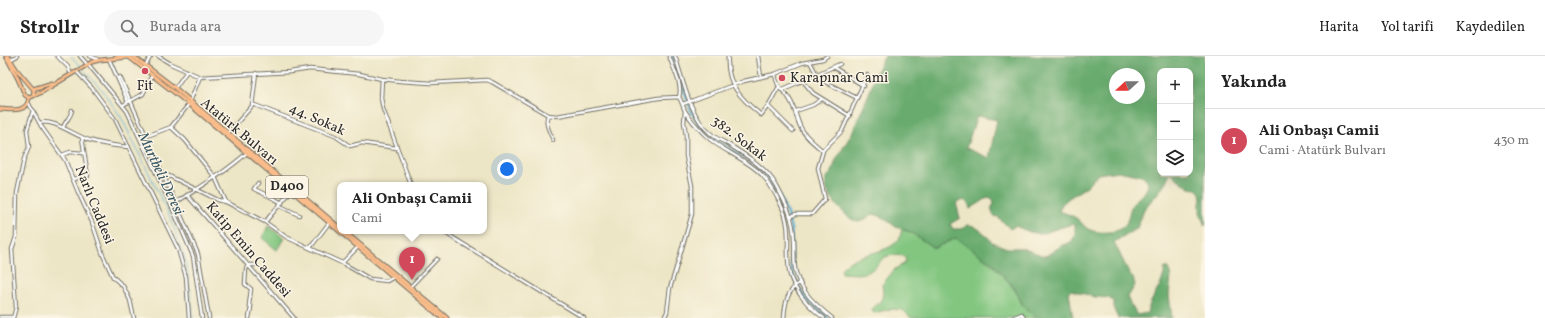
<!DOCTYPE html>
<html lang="tr">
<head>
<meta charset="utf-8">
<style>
	:root { --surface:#fff; --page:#f6f6f6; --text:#222; --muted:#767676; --line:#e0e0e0; --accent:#d1495b }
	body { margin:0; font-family:Vollkorn,serif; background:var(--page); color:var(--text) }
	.controls { position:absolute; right:12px; top:12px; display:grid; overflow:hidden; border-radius:8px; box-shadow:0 4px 16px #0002 }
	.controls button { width:36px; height:36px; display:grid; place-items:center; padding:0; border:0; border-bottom:1px solid var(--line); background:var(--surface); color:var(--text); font:20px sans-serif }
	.compass { position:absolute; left:1109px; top:12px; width:36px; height:36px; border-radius:50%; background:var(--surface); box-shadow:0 4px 16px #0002; rotate:249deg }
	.you { position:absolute; left:507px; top:113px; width:14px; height:14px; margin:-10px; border:3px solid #fff; border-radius:50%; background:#1a73e8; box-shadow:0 0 0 6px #1a73e833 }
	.badge { display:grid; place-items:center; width:26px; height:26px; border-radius:50%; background:var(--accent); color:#fff; font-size:13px; font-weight:700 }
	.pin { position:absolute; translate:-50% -33px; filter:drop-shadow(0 1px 2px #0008) }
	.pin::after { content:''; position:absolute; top:21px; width:14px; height:12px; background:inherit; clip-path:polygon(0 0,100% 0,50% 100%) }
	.popup { position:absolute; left:337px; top:126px; width:150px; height:52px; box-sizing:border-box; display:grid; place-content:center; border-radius:8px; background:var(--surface); filter:drop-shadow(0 1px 3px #0005); font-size:13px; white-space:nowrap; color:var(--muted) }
	.popup b { font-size:15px; color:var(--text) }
	.popup::after { content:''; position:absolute; left:50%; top:100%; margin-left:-8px; border:8px solid transparent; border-top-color:var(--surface) }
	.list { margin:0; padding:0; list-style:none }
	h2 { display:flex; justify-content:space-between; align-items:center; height:52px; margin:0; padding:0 16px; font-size:17px }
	h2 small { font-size:13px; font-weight:400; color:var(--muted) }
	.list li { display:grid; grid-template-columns:26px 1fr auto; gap:12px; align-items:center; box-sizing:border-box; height:64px; padding:0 16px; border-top:1px solid var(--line) }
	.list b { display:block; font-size:15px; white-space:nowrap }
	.list p { margin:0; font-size:13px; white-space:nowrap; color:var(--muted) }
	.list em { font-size:13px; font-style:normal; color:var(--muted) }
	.icon { flex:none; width:22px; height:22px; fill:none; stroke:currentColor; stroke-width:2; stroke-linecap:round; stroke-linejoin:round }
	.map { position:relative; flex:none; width:1205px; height:262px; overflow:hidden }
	header { display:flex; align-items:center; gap:24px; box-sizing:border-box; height:56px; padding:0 20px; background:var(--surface); border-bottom:1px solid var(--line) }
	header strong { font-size:19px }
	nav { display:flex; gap:22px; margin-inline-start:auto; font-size:14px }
	.search { width:280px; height:36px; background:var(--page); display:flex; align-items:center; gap:10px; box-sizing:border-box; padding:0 14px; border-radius:22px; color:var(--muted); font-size:15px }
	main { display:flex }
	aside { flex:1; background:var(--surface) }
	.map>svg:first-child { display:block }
	.green { fill:#82c680; stroke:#567856 }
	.forest { fill:#69ab6e; stroke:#4a6b4c; fill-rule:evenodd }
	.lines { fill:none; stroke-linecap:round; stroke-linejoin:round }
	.stream { stroke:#56aed3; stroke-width:1 }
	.canal { stroke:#56aed3; stroke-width:2.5 }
	.minor-casing { stroke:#6f6c61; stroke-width:4.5 }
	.major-casing { stroke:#6f6c61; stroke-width:5 }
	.minor { stroke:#fff; stroke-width:2.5 }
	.major { stroke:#f9bc8a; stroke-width:3 }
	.poi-dot { fill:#d1495b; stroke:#fcf5e5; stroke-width:1.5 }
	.labels { text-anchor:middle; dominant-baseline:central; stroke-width:3; stroke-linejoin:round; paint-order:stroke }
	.shield { fill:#fcf5e5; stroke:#6a6863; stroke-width:1 }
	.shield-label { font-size:13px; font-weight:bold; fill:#2b2b2b }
	.poi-label { font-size:14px; fill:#2b2b2b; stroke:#fcf5e5; text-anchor:start }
	.street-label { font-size:14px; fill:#2b2b2b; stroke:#fcf5e5 }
	.water-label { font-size:15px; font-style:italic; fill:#3a5966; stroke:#fcf5e5 }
</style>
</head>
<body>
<header>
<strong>Strollr</strong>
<div class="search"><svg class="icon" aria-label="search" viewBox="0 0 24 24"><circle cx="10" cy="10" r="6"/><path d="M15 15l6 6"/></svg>Burada ara</div>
<nav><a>Harita</a><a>Yol tarifi</a><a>Kaydedilen</a></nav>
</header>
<main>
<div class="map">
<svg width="1205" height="262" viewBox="0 0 1205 262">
	<rect width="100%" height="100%" fill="#fcf5e5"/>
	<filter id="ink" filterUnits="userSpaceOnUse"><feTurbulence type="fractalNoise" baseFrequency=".025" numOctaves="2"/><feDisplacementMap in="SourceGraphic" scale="8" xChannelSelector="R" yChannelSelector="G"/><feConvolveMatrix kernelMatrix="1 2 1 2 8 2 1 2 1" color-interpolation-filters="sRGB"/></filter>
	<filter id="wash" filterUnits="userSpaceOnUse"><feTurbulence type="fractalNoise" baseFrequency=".012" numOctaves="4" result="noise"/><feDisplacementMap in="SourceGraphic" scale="16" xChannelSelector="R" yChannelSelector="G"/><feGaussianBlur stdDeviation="0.9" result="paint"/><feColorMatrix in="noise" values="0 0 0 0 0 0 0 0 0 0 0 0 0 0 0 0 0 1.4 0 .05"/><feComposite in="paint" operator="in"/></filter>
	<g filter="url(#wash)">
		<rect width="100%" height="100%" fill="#ede6c6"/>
		<path class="green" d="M268 170 284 182 277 194 262 182Z
			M902 173 912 177 934 192 956 182C977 194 1000 213 1014 233 1018 238 1019 244 1023 249 1025 254 1033 257 1036 262H911L903 254 890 253 874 257 871 254C881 245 885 243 882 229L895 213 904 208 906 204 904 200C875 196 885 210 865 217 858 219 849 217 842 217L841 213C856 195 883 200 898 185 900 182 901 177 902 173Z"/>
		<path class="forest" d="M885 0H1205V170L1200 156V148L1201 143 1200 137 1196 133 1190 132 1170 117 1163 131 1144 153 1137 172 1114 186 1130 219 1133 222 1135 229 1128 241 1129 246 1137 259 1147 257C1151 240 1163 231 1165 212H1168L1171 220 1169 239 1172 262H1118L1114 254V246L1109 242 1095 241 1071 234 1069 236 1073 262H1036L1023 250 1015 233 992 207 956 182 934 192 912 177 896 171 881 160 873 158C868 160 865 165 859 166 849 166 830 143 827 134 825 130 826 126 826 122L832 116 836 104 852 77 870 35 876 16ZM1160 15H1190V117H1160ZM1115 18H1139V42H1115ZM977 60 997 64 989 102 966 92ZM1118 115C1125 117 1143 118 1147 124 1151 132 1141 140 1136 144 1128 151 1130 163 1125 169 1118 178 1097 178 1088 173 1083 170 1081 165 1076 162 1071 159 1065 157 1059 155L1062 148 1069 142 1087 130 1098 118ZM989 141 993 143 994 148C990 152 992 155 994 160L998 161 1010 173 1015 170 1030 176 1040 178 1072 168 1075 169V178L1072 186 1061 190 1046 200 1041 199 1022 192H1007L992 186 984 177 974 170 968 169 962 173H953L950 168 960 162 956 147 964 144 969 149 970 153Z"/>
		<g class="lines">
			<path class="stream" d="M71 0 102 34 121 61 168 156 185 201 190 233 193 262
				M112 6 119 22"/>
			<path class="canal" d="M672 0 692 57 706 78 753 107 768 121 778 137 786 155 791 173 792 216 802 237 808 245 828 262"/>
		</g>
	</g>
	<g filter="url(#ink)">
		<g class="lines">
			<defs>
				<path id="minor" d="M57 0 68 11 70 16
					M80 0 86 7
					M90 0 97 3
					M158 0 171 8 200 21 290 16 310 13 359 18 382 23 400 25 431 27 487 24 492 26 548 59 557 60 658 42 679 41
					M669 0C673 12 683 29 679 41
					M675 0C683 23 690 61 710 77 714 81 720 84 726 87 744 98 765 110 776 129 786 147 794 164 794 184 795 195 793 207 796 217 801 236 817 250 832 262
					M728 0C726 28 740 42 761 59L768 50 778 32
					M758 0 761 21
					M109 3 128 46
					M10 4 17 0
					M810 6 817 19 823 25 857 42 867 19
					M88 8 127 55 171 149 193 200 202 262
					M145 10 151 0
					M833 11 840 8
					M76 15 92 32 115 63 178 193 186 221 189 262
					M775 18C778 36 783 31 790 44 795 52 796 61 800 70 804 80 815 88 823 95L818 112 825 143 812 158H795L791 161
					M120 21 198 198 209 262
					M382 23 381 42 383 53 411 129
					M803 25 813 37 850 60
					M175 32 187 15
					M781 34 833 11 864 30
					M679 41C682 46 683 51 685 55 690 63 698 72 705 79 721 95 746 102 762 119 770 127 775 137 780 147 794 173 784 195 790 219 795 236 810 252 824 262
					M28 46 41 70 65 104 78 136 92 166 103 199 113 221 123 230 130 244 134 262
					M252 48 335 80 350 90 362 87 397 92
					M683 48 744 25 775 18 802 7 823 3 827 0
					M123 49 143 38 152 19
					M768 50 793 75
					M796 55 813 49 822 43
					M548 59C544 68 550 76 553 84
					M40 67C52 62 75 80 89 84 101 88 115 90 129 91
					M171 71 189 48 200 21
					M63 72C65 65 71 61 72 54
					M228 77 252 50 256 17
					M147 80 171 71 185 84 215 121 226 146 265 166 286 181 344 208 370 223 387 225 394 221
					M823 94 842 75 857 42
					M62 99 70 96 84 97
					M163 117 218 144 226 146
					M73 123 88 120 82 82
					M258 127 254 133 275 143 282 147
					M187 139 294 262
					M175 147C200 131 226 116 248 96
					M280 150 299 159
					M265 166 291 135
					M442 175 584 262
					M310 192 329 167
					M342 207 358 191
					M410 231 437 203
					M0 261H13
					M13 262 16 251 12 193 16 181 17 137 24 103 29 91 27 74 33 54
					M249 262 251 251 249 249 251 233 245 228 246 213 248 209H255
					M664 262 667 256 670 232 675 216 692 158V130L686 100V80L684 66 685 55
					M784 262C785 247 787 235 800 226
					M1012 262 1022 258 1024 262"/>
				<path id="major" d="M6 0 18 23 25 39 29 42
					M8 0 17 14 34 34 33 40
					M133 0 175 32 340 172
					M115 1 123 0
					M33 33 52 27
					M29 42 40 37 92 6 100 4 129 1 189 48 442 262
					M0 53C12 54 27 57 29 42
					M344 175 447 262"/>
			</defs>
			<use href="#minor" class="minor-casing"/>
			<use href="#major" class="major-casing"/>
			<use href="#minor" class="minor"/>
			<use href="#major" class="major"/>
		</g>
	</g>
	<g class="poi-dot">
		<circle cx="145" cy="15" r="4"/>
		<circle cx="782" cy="22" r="4"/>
	</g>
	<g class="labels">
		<rect class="shield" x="266" y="120" width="42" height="22" rx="3"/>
		<g class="shield-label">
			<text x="287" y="131">D400</text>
		</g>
		<g class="poi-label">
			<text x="790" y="22">Karapınar Cami</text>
			<text x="145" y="30" text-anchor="middle">Fit</text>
		</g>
		<g class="street-label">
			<text transform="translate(317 64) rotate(24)">44. Sokak</text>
			<text transform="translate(239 76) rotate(40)">Atatürk Bulvarı</text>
			<text transform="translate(739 83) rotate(37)">382. Sokak</text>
			<text transform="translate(94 149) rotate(68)">Narlı Caddesi</text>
			<text transform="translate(248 194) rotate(49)">Katip Emin Caddesi</text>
		</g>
		<g class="water-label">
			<text transform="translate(160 118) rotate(65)">Murtbeli Deresi</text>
		</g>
	</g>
</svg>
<div class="controls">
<button>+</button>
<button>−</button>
<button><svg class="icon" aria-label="layers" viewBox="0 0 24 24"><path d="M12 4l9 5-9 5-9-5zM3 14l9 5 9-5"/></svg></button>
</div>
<svg class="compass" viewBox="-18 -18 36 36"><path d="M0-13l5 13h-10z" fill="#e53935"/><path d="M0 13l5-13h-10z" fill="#767676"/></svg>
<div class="you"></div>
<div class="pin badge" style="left:412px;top:224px">1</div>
<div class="popup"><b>Ali Onbaşı Camii</b>Cami</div>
</div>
<aside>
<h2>Yakında<small></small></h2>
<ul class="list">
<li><span class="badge">1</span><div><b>Ali Onbaşı Camii</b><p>Cami · Atatürk Bulvarı</p></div><em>430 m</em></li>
</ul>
</aside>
</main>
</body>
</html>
